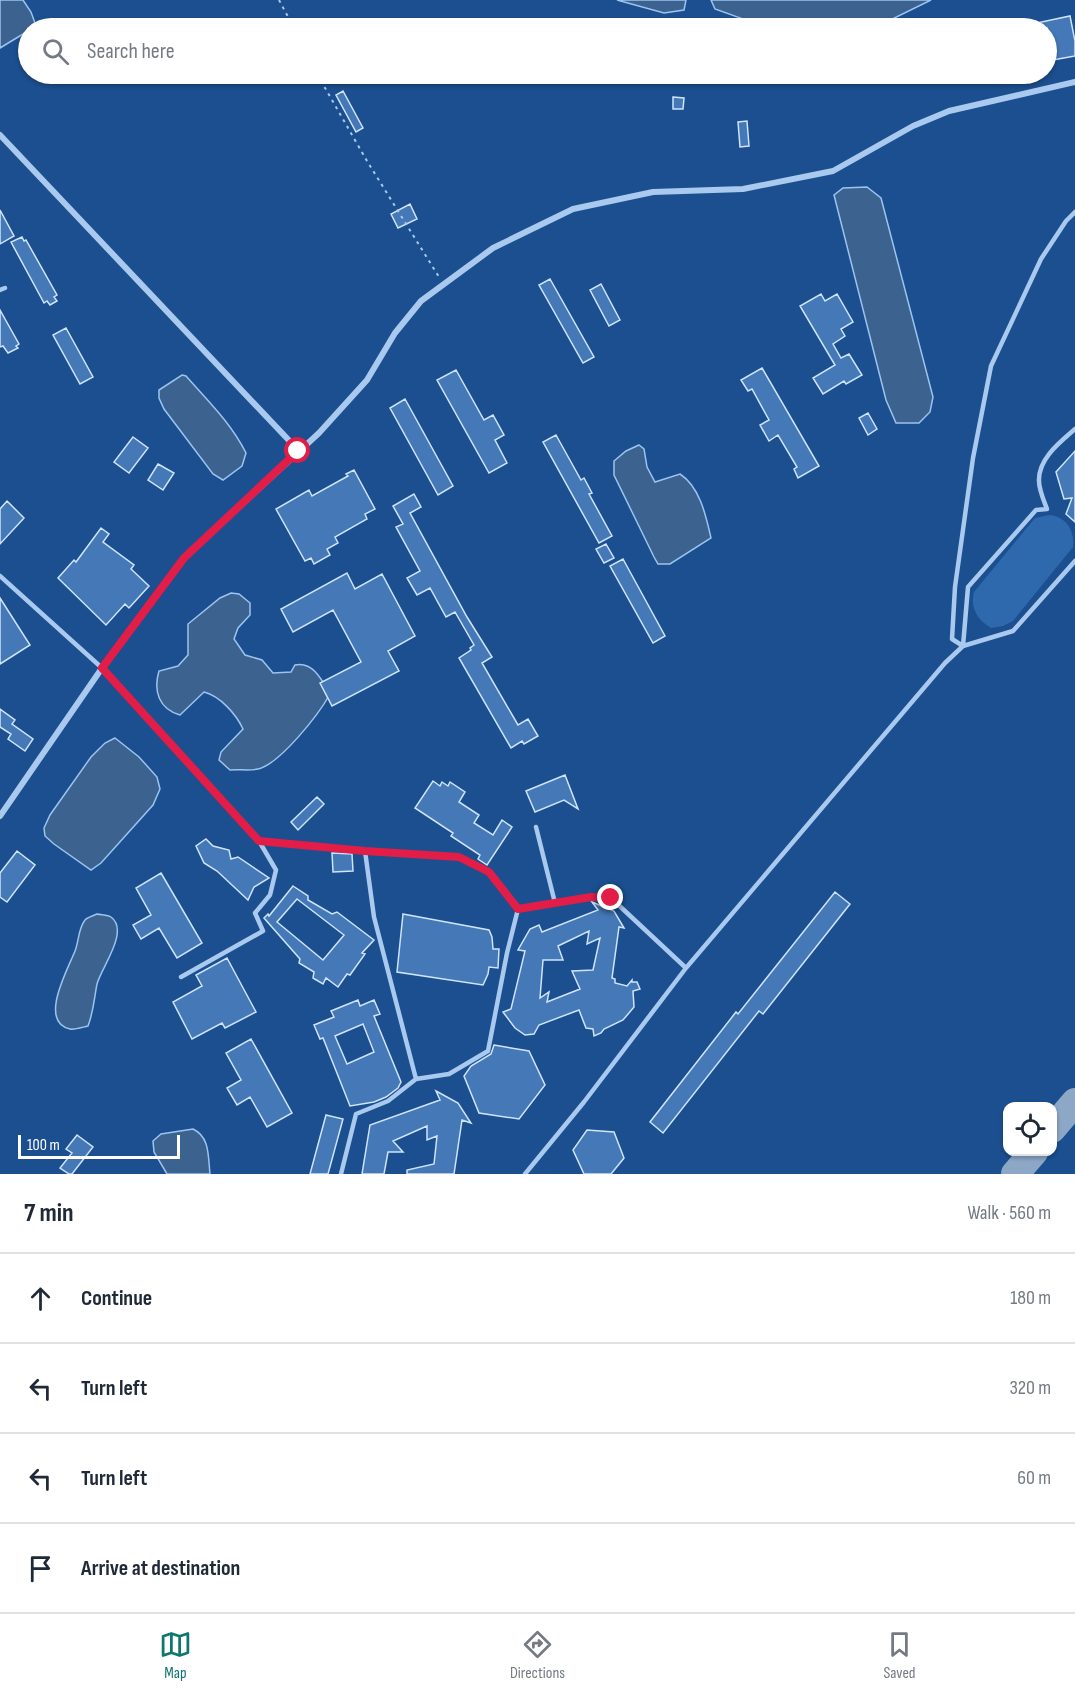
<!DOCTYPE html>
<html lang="en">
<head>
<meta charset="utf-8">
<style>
	:root { --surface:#fff; --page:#f2f2f3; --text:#1f2937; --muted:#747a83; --line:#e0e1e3; --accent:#0f766e }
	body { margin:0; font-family:"Sofia Sans Condensed",sans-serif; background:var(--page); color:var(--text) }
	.controls { position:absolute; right:18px; bottom:18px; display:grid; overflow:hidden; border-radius:12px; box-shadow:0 2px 4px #0004 }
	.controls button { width:54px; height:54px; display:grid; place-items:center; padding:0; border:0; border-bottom:2px solid var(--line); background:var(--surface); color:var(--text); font:30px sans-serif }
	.scale { position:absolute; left:18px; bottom:15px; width:162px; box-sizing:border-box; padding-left:6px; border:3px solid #fff; border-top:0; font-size:16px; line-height:21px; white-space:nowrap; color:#fff; -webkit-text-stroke:4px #1b4f8f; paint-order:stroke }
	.stop { position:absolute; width:18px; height:18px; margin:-14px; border:4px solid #e11d48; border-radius:50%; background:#fff }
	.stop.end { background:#e11d48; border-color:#fff; box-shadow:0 2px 6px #0008 }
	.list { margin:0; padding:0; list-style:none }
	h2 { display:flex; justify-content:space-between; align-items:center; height:78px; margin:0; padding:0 24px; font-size:26px }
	h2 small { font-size:20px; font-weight:400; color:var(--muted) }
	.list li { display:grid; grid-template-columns:39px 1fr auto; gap:18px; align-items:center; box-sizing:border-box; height:90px; padding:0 24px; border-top:2px solid var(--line) }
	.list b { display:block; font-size:22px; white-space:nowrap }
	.list em { font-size:20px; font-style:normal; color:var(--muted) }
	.icon { flex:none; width:33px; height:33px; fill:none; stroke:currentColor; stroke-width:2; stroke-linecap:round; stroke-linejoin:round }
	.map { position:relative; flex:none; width:1075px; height:1174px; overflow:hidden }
	.search { position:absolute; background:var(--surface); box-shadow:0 2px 4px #0004; left:18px; right:18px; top:18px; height:66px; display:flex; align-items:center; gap:15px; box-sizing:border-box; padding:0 21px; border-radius:33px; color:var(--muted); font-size:22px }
	.sheet { height:438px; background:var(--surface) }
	nav { display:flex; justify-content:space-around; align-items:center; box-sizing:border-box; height:84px; border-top:2px solid var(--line); background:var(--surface); font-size:16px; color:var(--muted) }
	nav a { display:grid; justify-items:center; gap:3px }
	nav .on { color:var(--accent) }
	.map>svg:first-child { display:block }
	.green { fill:#2e69ad }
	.water { fill:#3c6290; stroke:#9cc4f0; stroke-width:1.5 }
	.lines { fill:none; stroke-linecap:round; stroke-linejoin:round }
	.taxiway { stroke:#8da7c7; stroke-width:28 }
	.building { fill:#4478b7; stroke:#cfe3fa; stroke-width:1.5; fill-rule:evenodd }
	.path { stroke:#a9c9ee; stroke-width:2; stroke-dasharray:3 4.5; stroke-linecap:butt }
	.service { stroke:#a9c9ee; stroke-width:4.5 }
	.minor { stroke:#a9c9ee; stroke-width:6 }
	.route { stroke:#e11d48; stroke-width:8 }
</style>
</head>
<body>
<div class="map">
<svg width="1075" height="1174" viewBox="0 0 1075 1174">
	<rect width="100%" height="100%" fill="#1b4f8f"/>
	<path class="green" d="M1049 515C1066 516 1075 531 1073 547L1013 621 1003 626 991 628C977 620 970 608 974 592L1035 518Z"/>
	<path class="water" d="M0 0H23L31 12 35 23 31 28H28V31L0 48Z
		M617 0H686L684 10 664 13Z
		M711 0H931L874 28H768L715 9Z
		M867 187 881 198 933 397 930 412 919 423H896L886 400 834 195 843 188Z
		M182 375 186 376C208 401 231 423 246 453L242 466 223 480 213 474 164 409 159 398V390Z
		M639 445 644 449 647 467 655 482 680 474C700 487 706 516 711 538L670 564H658L654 557 614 475V461L626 451Z
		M231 593 239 594 250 603V615L238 628 234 639 245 655 262 660 273 673 291 672 295 665C313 661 322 680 330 694 319 714 280 764 258 769 250 771 239 769 230 770L219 760 221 752 243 729C236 714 220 696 204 692L180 715C159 709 153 691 159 671L178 666 188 655V624L220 598Z
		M115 738 139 757 157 777 160 789 153 805 101 863 91 870 54 844 45 836 44 828 50 815 91 757 105 743Z
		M97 914C101 915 108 915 111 917 130 931 101 968 97 984 94 999 94 1010 88 1026 83 1027 75 1030 70 1029 38 1022 68 969 75 951 79 941 78 929 85 920 88 917 93 916 97 914Z
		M193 1129C210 1137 208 1156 210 1174H167L154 1152 153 1141 161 1134Z"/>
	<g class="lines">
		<path class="taxiway" d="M1052 1129 1075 1102
			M1015 1174 1034 1152"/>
	</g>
	<path class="building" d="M1070 16 1075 41V56L1047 61V28H1027V25Z
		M343 91 363 128 356 132 336 95Z
		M673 97 684 98 683 109H673Z
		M747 121 749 146 740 147 738 122Z
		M410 204 417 219 398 228 391 214Z
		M0 210 14 236 0 244Z
		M22 237 24 241 26 240 57 295 54 297 57 301 50 305 47 301 44 303 11 242Z
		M550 279 594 357 583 363 539 285Z
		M601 284 620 320 609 326 590 290Z
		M821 294 825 301 837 294 853 322 841 329 845 336 833 344 841 358 849 354 862 375 846 384 844 381 823 394 813 378 835 365 800 306Z
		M0 310 19 344 16 346 18 348 8 353 3 346 0 347Z
		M66 328 93 377 80 384 53 335Z
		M762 368 819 466 798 478 794 469 797 467 778 435 769 441 760 425 769 420 752 389 748 391 741 380Z
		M456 370 484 420 493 415 504 435 495 440 507 463 489 473 437 380Z
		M405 399 453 486 438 495 390 408Z
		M868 413 877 429 868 435 859 418Z
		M556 435 581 480 584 478 592 493 589 494 612 536 599 543 543 442Z
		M133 437 148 448 129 473 114 462Z
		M1075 451V522L1066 514 1072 498 1064 499 1056 472Z
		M158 464 174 473 163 490 148 480Z
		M354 470 375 509 365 514 367 519 335 537 338 543 327 549 330 555 314 564 311 558 305 561 276 509 309 490 312 496 348 476 346 474Z
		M414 494 421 507 410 513 467 617 492 657 482 663 518 725 528 719 538 736 524 744 522 741 511 748 459 658 471 650 470 648 474 645 455 612 446 617 430 588 417 595 407 578 420 571 396 527 403 524 393 506Z
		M7 501 24 518 0 544V509Z
		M101 528 109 534 103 542 134 565 131 569 149 586 129 608 125 604 106 625 58 578 74 560 76 562Z
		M606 544 614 558 604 563 596 549Z
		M623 559 665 636 653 643 610 566Z
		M347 573 355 589 382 574 415 636 388 651 399 671 332 706 320 683 361 662 333 610 293 632 281 609Z
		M0 598 30 645 0 664Z
		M0 709 15 720 12 724 33 739 25 751 8 739 11 734 0 727Z
		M565 775 578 809 564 800 535 812 526 791Z
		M433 781 440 786 442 782 448 786 450 782 465 792 459 802 479 815 474 823 493 835 502 820 512 827 487 865 478 859 480 855 451 836 453 833 415 808Z
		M317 797 324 804 298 830 291 822Z
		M206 839 213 846 229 850 231 859 238 857 269 878 254 887 248 900 217 871 204 863 196 846Z
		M17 851 35 865 7 902 0 897V873Z
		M332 853 352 854 353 871 333 872Z
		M161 873 202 943 177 958 159 928 141 939 133 925 151 915 136 888Z
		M293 886 308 896V900L332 914 337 912 374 940 362 953 365 954 350 975 347 974 338 987 326 978 323 984 313 978 314 972 299 963 300 959 264 918 268 914 269 916ZM297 899 344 935 323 960 277 922Z
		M835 892 850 904 763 1014 759 1011 663 1133 650 1122 736 1012 738 1014Z
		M592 902 614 911 624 928 619 927 612 978 615 979V983L627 986 632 980V982H637L640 989 633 991 634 1007 623 1020 604 1029 601 1033 594 1036 593 1029 586 1028 579 1010 539 1025 534 1034 525 1035 515 1028 503 1012 511 1009 525 951 518 950 530 929 539 925 542 932 598 910ZM589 931 587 944 600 938 593 970 572 971 580 989 547 1002 549 992 540 998 543 960H563L558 946Z
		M403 914 489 930 492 937 493 949H499L498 968 489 967 488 974 483 985 397 972Z
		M227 958 256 1012 225 1028 222 1023 192 1039 173 1002 202 986 196 975Z
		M358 1000 360 1006 374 1000 380 1014 374 1016 401 1082 398 1088 386 1097 374 1102 350 1106 323 1038 320 1039 314 1025 334 1017 331 1011ZM363 1024 374 1052 347 1064 335 1036Z
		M251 1039 292 1113 267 1127 250 1097 237 1105 227 1088 241 1080 226 1053Z
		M494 1045 529 1051 545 1085 519 1119 479 1113 464 1076 471 1066 491 1054Z
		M436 1091 458 1103 471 1123 462 1120 454 1174H407V1170L434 1164 437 1136 427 1140V1126L393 1141 403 1152H388L384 1174H362L370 1125 440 1100Z
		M326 1115 343 1119 328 1174H310Z
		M587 1130 614 1132 624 1158 611 1174H584L573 1150Z
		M77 1135 93 1147 72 1174H69L60 1168 72 1153 66 1149Z"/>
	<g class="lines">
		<path class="path" d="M279 0 294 28
			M317 74 367 161 439 277"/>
		<path class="service" d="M1075 212 1066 221 1041 259 991 366 973 458 955 587 952 639 963 646 968 587 1036 510 1047 509C1044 501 1039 490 1039 481 1038 459 1060 442 1075 429
			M0 290 5 288
			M0 576 102 668 259 841 365 851 459 857 489 872 518 909 591 897 611 898 686 968
			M536 827 555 903
			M181 977 263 931 255 913 270 895 276 870 259 841
			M416 1079 449 1074 488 1051 507 953 518 909
			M341 1174 356 1114 388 1101 416 1079 374 917 365 851
			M525 1174 584 1102 686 968 945 663 963 646 1013 631 1075 561"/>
		<path class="minor" d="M0 135 299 451
			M0 816 102 668 184 558 319 433 367 380 395 333 421 301 493 248 573 209 653 192 743 189 833 171 913 126 949 111 1075 82"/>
	</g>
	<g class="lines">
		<path class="route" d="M298 451 184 558 102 668 259 841 365 851 459 857 489 872 518 909 591 897 611 898"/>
	</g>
</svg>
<div class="controls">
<button><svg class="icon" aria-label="locate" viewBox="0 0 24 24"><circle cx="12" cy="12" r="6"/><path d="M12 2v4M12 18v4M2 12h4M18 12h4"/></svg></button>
</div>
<div class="scale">100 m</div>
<div class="stop" style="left:298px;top:451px"></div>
<div class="stop end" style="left:611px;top:898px"></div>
<div class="search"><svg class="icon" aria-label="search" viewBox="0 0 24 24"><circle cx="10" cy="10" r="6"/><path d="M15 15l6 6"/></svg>Search here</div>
</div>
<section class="sheet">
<h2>7 min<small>Walk · 560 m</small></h2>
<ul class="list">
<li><svg class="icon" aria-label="ahead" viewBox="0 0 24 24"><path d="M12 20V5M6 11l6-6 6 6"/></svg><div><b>Continue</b></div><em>180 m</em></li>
<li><svg class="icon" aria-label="left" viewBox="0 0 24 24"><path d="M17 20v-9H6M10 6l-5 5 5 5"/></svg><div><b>Turn left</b></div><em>320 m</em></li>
<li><svg class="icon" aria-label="left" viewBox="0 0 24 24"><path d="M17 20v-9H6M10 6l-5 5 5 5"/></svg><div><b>Turn left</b></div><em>60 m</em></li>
<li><svg class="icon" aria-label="arrive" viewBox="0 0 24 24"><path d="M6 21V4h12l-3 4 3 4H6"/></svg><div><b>Arrive at destination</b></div></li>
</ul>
</section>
<nav>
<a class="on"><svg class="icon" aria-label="map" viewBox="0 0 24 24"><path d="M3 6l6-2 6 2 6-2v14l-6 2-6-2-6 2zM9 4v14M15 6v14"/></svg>Map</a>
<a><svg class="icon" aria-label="directions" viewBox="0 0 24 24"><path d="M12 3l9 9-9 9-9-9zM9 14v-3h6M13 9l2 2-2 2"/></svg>Directions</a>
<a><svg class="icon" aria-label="saved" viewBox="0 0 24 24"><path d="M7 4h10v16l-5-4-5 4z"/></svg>Saved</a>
</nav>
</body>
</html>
